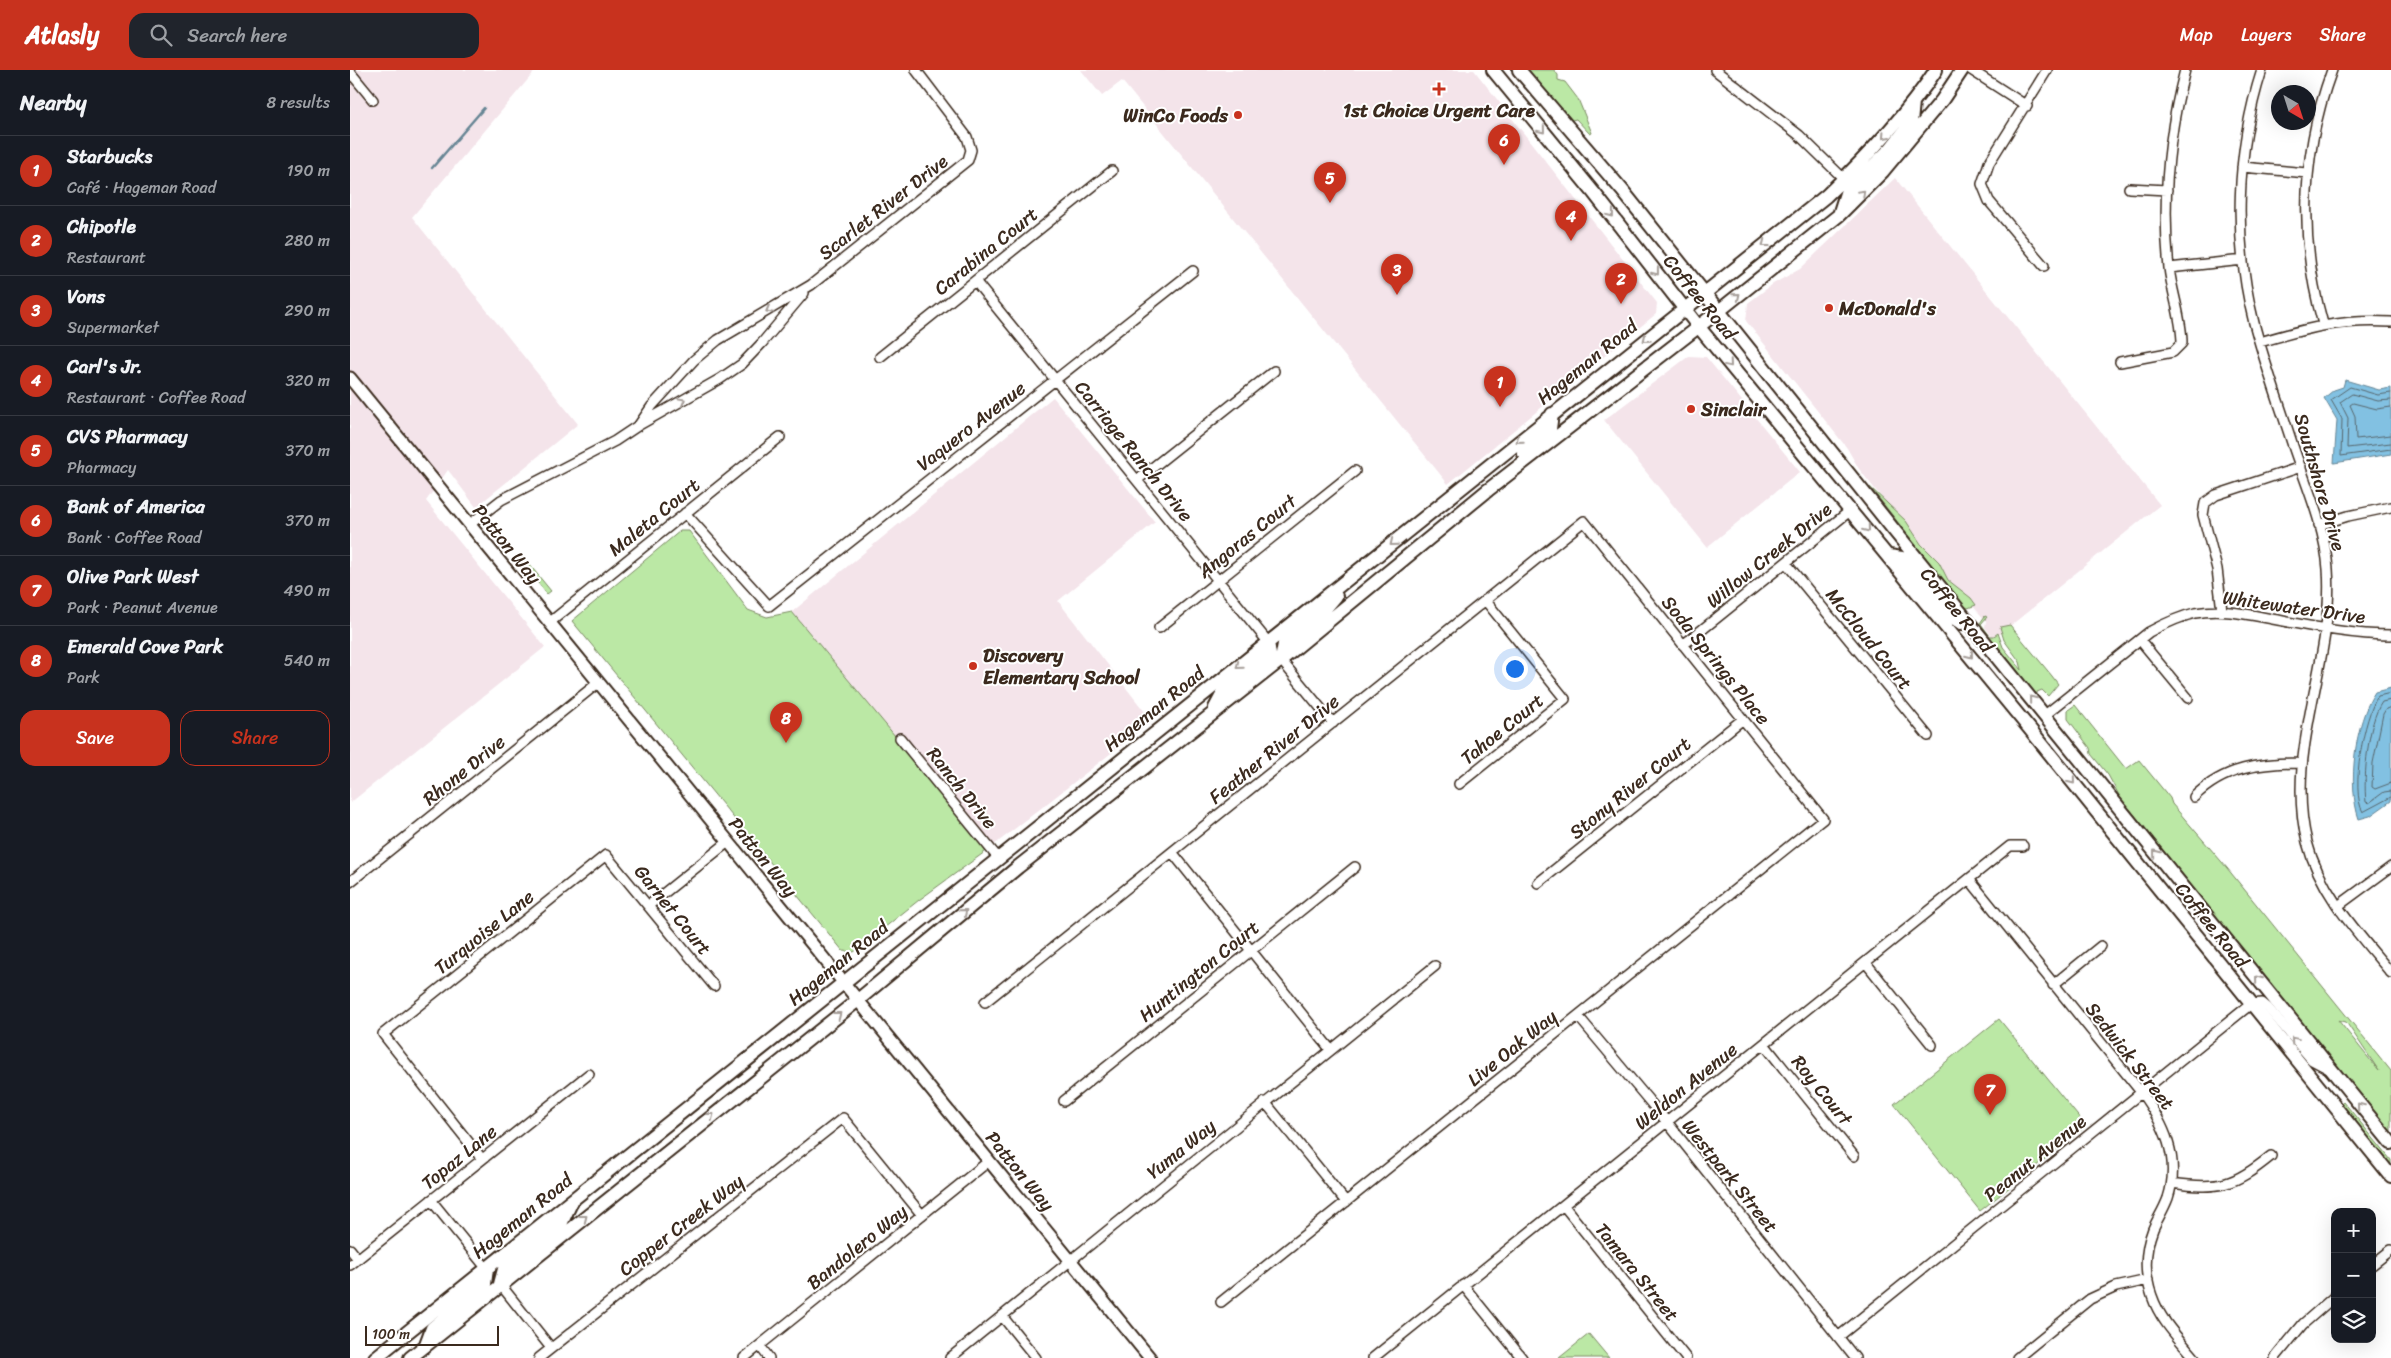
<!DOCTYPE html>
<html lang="en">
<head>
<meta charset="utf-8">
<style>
	:root { --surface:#171b24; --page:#20242c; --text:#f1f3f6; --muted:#9ea1a6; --line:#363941; --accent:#c8321e }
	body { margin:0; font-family:Sriracha,sans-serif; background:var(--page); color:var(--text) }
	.controls { position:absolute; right:15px; bottom:15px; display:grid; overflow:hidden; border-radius:10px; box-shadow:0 5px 20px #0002 }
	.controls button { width:45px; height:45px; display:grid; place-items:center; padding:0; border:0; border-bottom:1px solid var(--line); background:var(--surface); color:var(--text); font:25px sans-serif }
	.compass { position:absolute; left:1921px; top:15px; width:45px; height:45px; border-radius:50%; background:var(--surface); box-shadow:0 5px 20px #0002; rotate:141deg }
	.scale { position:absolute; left:15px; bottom:12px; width:134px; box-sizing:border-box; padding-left:5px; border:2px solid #3b2a1e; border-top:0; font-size:14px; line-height:18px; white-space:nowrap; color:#3b2a1e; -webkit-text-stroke:4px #fff; paint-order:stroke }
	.you { position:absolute; left:1164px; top:598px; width:18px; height:18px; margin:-12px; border:4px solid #fff; border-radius:50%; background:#1a73e8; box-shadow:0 0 0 8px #1a73e833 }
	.badge { display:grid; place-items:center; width:32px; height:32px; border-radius:50%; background:var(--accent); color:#fff; font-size:16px; font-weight:700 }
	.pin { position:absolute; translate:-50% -41px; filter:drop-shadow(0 1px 2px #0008) }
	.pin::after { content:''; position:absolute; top:26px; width:18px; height:15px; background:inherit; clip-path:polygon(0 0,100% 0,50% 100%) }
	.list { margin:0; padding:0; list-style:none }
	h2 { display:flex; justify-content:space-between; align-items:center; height:65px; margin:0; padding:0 20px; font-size:21px }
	h2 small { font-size:16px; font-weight:400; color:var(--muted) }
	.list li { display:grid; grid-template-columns:32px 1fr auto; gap:15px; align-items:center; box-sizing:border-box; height:70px; padding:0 20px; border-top:1px solid var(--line) }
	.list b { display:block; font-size:19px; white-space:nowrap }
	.list p { margin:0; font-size:16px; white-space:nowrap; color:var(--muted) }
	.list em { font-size:16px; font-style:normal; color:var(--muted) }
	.actions { display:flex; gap:10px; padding:15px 20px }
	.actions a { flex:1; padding:11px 0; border:1px solid var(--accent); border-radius:15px; text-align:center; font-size:18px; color:var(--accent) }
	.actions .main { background:var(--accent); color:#fff }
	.icon { flex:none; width:28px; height:28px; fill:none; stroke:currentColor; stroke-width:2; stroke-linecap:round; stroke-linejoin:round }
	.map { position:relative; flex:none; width:2041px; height:1288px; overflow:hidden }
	header { display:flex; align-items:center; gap:30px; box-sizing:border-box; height:70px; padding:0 25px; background:var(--accent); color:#fff }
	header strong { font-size:24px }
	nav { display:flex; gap:28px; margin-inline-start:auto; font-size:18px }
	.search { width:350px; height:45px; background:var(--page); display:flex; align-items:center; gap:12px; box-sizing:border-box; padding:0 18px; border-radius:15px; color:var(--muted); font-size:19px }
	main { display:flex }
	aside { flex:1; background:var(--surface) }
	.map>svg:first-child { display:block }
	.built { fill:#f4e4ea }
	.green { fill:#bbe8a5; stroke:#7b8962; fill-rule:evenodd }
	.water { fill:#82c1e2; stroke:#668594 }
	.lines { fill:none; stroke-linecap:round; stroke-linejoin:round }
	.shore { stroke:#57666c; stroke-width:1 }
	.stream { stroke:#668594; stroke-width:2.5 }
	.minor-casing { stroke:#3b2a1e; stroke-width:12 }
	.tertiary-casing { stroke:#3b2a1e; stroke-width:15 }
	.secondary-casing { stroke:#3b2a1e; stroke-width:16 }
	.minor { stroke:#fff; stroke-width:9 }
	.tertiary { stroke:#fff; stroke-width:11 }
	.secondary { stroke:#fff; stroke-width:12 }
	.oneway { stroke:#a79f9a }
	.poi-dot { fill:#c8321e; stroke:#fff; stroke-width:2 }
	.labels { text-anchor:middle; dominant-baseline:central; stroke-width:4; stroke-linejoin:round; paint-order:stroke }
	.poi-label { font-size:19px; font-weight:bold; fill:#3b2a1e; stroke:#fff; text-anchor:start }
	.street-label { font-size:19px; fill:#3b2a1e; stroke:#fff }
</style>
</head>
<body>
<header>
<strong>Atlasly</strong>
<div class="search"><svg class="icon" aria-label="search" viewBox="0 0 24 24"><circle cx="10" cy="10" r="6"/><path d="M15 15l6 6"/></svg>Search here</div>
<nav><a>Map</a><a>Layers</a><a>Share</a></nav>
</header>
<main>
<aside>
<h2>Nearby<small>8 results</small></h2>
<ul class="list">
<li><span class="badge">1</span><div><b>Starbucks</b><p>Café · Hageman Road</p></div><em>190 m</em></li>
<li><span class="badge">2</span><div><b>Chipotle</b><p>Restaurant</p></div><em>280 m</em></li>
<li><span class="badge">3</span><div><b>Vons</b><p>Supermarket</p></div><em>290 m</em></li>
<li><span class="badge">4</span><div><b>Carl's Jr.</b><p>Restaurant · Coffee Road</p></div><em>320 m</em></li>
<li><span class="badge">5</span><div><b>CVS Pharmacy</b><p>Pharmacy</p></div><em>370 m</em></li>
<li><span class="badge">6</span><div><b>Bank of America</b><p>Bank · Coffee Road</p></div><em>370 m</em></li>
<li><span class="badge">7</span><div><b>Olive Park West</b><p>Park · Peanut Avenue</p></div><em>490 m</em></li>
<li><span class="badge">8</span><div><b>Emerald Cove Park</b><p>Park</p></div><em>540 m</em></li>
</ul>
<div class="actions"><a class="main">Save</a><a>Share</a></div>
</aside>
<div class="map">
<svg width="2041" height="1288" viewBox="0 0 2041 1288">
	<rect width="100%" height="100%" fill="#fff"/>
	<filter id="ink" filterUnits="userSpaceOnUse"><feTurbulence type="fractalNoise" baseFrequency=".02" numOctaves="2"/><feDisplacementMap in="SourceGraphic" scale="10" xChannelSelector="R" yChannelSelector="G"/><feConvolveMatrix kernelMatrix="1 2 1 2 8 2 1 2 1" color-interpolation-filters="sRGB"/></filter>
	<g filter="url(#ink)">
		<path class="built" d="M0 0H186L62 147 228 354 126 437 98 400 76 431 195 577 0 733Z
			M731 0H1124L1307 233 1306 244 1098 414 772 11 752 26Z
			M1545 108 1810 435 1644 569 1635 557 1636 551 1621 534 1616 533 1509 399 1497 378 1396 251 1398 233 1423 214 1450 199Z
			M1339 286 1356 287 1450 402 1357 477 1254 350Z
			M703 327 805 452 708 531 802 651 639 779 442 542Z"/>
		<path class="green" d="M1178 0H1204L1208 5V10L1215 12 1228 29 1242 63 1240 64 1226 49 1222 50Z
			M1520 417 1556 451 1571 474 1589 492 1598 510 1621 528 1626 535 1618 538 1614 536Z
			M330 461H339L398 540 417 547 442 542 639 779 569 830 504 882 493 881 222 551Z
			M174 488 201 521 197 524 170 491Z
			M1635 546 1637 547 1631 554 1640 566H1644L1648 563 1653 577 1672 600 1670 592 1654 570 1650 557 1660 555 1702 606 1708 614 1698 626 1692 620 1687 622V626L1633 559 1630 553Z
			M1725 635 1776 699 1789 690 1820 728 1822 734 1877 798 2041 1001V1063L1770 727 1758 705 1741 684 1740 678 1718 649V640ZM1988 950 1996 952 2029 1001Z
			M1649 949 1736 1056 1630 1141 1544 1034Z
			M1993 1031 2041 1090V1095L1991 1033Z
			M1239 1264 1259 1288H1209Z"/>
		<path class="water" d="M1995 310 2029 320 2041 318V384L1984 393 1987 350 1974 328 1984 320 1993 317Z
			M2041 618V731L2020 746 2009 749C1997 715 2005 652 2025 622Z"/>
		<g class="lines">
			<path class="shore" d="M2041 323 2028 325 2000 317 1981 330 1992 349 1991 386 2041 379
				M2041 330 2028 331 2002 324 1990 332 1998 348 1997 378 2041 373
				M2041 337 2027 339 2003 333 2000 335 2005 346 2006 369 2041 365
				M2041 623 2028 626C2014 646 2000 721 2013 742L2041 727
				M2041 630 2032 632C2018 652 2013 707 2016 732L2019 733 2034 722 2041 721
				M2041 637 2036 639 2033 644 2023 693 2022 717 2025 719 2041 713"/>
			<path class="stream" d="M82 98 134 38"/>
			<defs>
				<path id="minor" d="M1365 0 1449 65 1494 109
					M1621 0 1677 36
					M1912 0C1886 81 1883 170 1904 253 1915 295 1930 335 1943 376 1956 415 1975 457 1978 499 1985 591 1934 680 1957 772 1970 823 2008 863 2041 903
					M0 2 23 30
					M1892 97 1957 103
					M1779 118 1817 120
					M1694 196 1639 131 1632 114 1639 93 1697 0
					M1819 198 1893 190
					M625 211 918 572
					M1973 254C1949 169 1951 84 1982 0
					M1910 272C1958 258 1990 249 2041 252
					M530 287 762 101
					M1770 292 1823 282 1832 273C1832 249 1822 223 1819 198 1812 131 1818 65 1835 0
					M289 355 302 336 344 290 368 270 461 215 618 90 621 80 617 67 566 0
					M787 410 924 301
					M335 443 419 536 843 201
					M119 455 151 430 265 371 289 355 370 309 392 294 412 273 454 223
					M1969 455 1998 446 2041 437
					M1436 493 1578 666
					M1872 541 1867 499 1853 445 1855 433 1866 425 1951 397
					M199 553 430 367
					M809 558 1005 401
					M1790 570 1838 628
					M1333 575 1501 440
					M931 590 983 653
					M1695 645 1799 562C1814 554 1828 547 1845 543 1873 538 1900 545 1928 550 1964 557 2004 565 2041 565
					M550 668 648 788
					M1109 714 1215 629 1135 530
					M1844 727C1874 697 1910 693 1951 693
					M822 782 980 979
					M1619 809 1791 1022C1814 1054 1831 1088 1818 1128 1814 1139 1808 1148 1803 1159 1795 1180 1794 1204 1802 1226 1810 1250 1829 1269 1845 1288
					M0 812 248 613
					M1188 813 1393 649
					M298 836 378 772
					M1988 836 2041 797
					M1516 893 1582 975
					M1703 915 1751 876
					M635 932 1234 451 1473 749 871 1232
					M1228 946 1317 1052 1505 1288
					M1414 974 1504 1086
					M714 1031 1005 797
					M915 1032 996 1132
					M132 1089 33 964 256 785 364 916
					M1822 1113C1869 1120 1884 1116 1921 1086
					M81 1130 137 1199
					M1214 1136 1336 1288
					M0 1179 8 1189
					M0 1195 239 1004
					M2022 1195 2041 1180
					M150 1214 201 1278
					M1113 1215 1172 1288
					M652 1246 686 1288
					M1488 1267 1901 934 1912 933 1918 938 1962 990 1979 999
					M410 1276 419 1288
					M189 1288 493 1048 572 1145
					M394 1288 639 1091
					M600 1288 1085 896
					M1023 1288 1660 776H1673
					M1667 1288 1740 1229 1766 1217 1798 1210
					M1925 1288 1953 1254 1985 1226"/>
				<path id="tertiary" d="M0 308 800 1288"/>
				<path id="secondary" d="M1143 0 1244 123 1348 256 1679 658 2041 1106
					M1169 0 1272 120 1543 459 2041 1073
					M1489 145 1496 123 1541 78 1561 53 1563 32
					M1173 382 1200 359 1202 344
					M1539 486 1552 488 1603 548 1611 553 1618 552
					M931 590 934 574 974 540 986 526
					M865 638 873 623 920 585 918 572
					M150 1214 154 1199 211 1154 221 1133
					M76 1274 82 1258 135 1214 137 1199
					M25 1288 1476 126C1517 87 1555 47 1586 0
					M60 1288 508 930 668 797 931 590 1138 420 1370 240 1489 145 1533 101 1592 30 1612 0"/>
			</defs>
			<use href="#minor" class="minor-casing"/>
			<use href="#tertiary" class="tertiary-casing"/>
			<use href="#secondary" class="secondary-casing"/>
			<use href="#minor" class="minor"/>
			<use href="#tertiary" class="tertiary"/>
			<use href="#secondary" class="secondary"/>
		</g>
		<defs><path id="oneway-chevron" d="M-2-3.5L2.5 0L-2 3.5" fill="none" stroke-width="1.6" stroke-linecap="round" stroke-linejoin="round" transform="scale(1.25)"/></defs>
		<g class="oneway">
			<use href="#oneway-chevron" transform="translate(1192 60) rotate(51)"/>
			<use href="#oneway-chevron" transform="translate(1535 66) rotate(132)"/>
			<use href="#oneway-chevron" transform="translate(1512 123) rotate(-45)"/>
			<use href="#oneway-chevron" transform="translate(1261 144) rotate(52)"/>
			<use href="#oneway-chevron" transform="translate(1415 174) rotate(142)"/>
			<use href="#oneway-chevron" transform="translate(1306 202) rotate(52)"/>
			<use href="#oneway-chevron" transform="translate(1387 226) rotate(-39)"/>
			<use href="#oneway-chevron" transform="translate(419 240) rotate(151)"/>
			<use href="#oneway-chevron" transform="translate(1296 269) rotate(141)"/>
			<use href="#oneway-chevron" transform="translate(1379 294) rotate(50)"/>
			<use href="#oneway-chevron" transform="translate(332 331) rotate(-29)"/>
			<use href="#oneway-chevron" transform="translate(1169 370) rotate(141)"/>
			<use href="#oneway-chevron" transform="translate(1517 459) rotate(51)"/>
			<use href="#oneway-chevron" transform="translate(1043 473) rotate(141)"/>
			<use href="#oneway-chevron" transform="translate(1620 585) rotate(51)"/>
			<use href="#oneway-chevron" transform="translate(889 596) rotate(141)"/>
			<use href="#oneway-chevron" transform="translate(1682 629) rotate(-129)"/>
			<use href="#oneway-chevron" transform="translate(1722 711) rotate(51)"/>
			<use href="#oneway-chevron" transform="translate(1806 783) rotate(-129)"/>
			<use href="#oneway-chevron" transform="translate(614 842) rotate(-40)"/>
			<use href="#oneway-chevron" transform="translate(1908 909) rotate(-129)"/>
			<use href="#oneway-chevron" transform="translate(488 945) rotate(-38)"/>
			<use href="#oneway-chevron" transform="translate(1944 970) rotate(-130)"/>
			<use href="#oneway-chevron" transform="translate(2010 1036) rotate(-129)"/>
			<use href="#oneway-chevron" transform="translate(361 1046) rotate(-38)"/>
			<use href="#oneway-chevron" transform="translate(234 1148) rotate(-38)"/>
		</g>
	</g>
	<g class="poi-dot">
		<path d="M1086.5 11.5h5v5h5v5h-5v5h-5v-5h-5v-5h5z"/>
		<circle cx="888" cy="45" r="5"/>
		<circle cx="1479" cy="238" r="5"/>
		<circle cx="1341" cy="339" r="5"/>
		<circle cx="623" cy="596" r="5"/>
	</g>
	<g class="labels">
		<g class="poi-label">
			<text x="1089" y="40" text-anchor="middle">1st Choice Urgent Care</text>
			<text x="878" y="45" text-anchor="end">WinCo Foods</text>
			<text x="1489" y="238">McDonald's</text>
			<text x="1351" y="339">Sinclair</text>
			<text x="633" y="585">Discovery<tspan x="633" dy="22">Elementary School</tspan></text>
		</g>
		<g class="street-label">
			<text transform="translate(533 137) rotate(-38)">Scarlet River Drive</text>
			<text transform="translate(636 181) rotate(-39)">Carabina Court</text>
			<text transform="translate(1350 227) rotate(51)">Coffee Road</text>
			<text transform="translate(1237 292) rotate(-39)">Hageman Road</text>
			<text transform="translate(621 356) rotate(-38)">Vaquero Avenue</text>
			<text transform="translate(784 381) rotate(51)">Carriage Ranch Drive</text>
			<text transform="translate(1970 412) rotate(74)">Southshore Drive</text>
			<text transform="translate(304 447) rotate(-39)">Maleta Court</text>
			<text transform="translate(897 466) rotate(-39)">Angoras Court</text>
			<text transform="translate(157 474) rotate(51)">Patton Way</text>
			<text transform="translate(1419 485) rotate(-39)">Willow Creek Drive</text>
			<text transform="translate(1944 537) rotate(8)">Whitewater Drive</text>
			<text transform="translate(1607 540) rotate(51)">Coffee Road</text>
			<text transform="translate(1519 569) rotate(51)">McCloud Court</text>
			<text transform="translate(1366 590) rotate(51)">Soda Springs Place</text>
			<text transform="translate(804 639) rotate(-39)">Hageman Road</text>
			<text transform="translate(1152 659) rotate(-39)">Tahoe Court</text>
			<text transform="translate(924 679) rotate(-39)">Feather River Drive</text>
			<text transform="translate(114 700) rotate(-39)">Rhone Drive</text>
			<text transform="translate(612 718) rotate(51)">Ranch Drive</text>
			<text transform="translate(1280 718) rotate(-39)">Stony River Court</text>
			<text transform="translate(413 787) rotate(51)">Patton Way</text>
			<text transform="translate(323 840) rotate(51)">Garnet Court</text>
			<text transform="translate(1862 855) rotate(51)">Coffee Road</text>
			<text transform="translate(134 862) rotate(-39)">Turquoise Lane</text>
			<text transform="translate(488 893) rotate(-39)">Hageman Road</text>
			<text transform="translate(849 901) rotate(-39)">Huntington Court</text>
			<text transform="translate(1162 978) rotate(-39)">Live Oak Way</text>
			<text transform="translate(1780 986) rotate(52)">Sedwick Street</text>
			<text transform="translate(1336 1016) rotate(-39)">Weldon Avenue</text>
			<text transform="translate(1472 1020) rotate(51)">Roy Court</text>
			<text transform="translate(831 1079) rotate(-39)">Yuma Way</text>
			<text transform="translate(109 1087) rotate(-39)">Topaz Lane</text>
			<text transform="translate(1685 1088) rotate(-39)">Peanut Avenue</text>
			<text transform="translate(670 1101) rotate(51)">Patton Way</text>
			<text transform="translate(1380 1106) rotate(51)">Westpark Street</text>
			<text transform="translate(172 1146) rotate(-39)">Hageman Road</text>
			<text transform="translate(331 1155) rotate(-38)">Copper Creek Way</text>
			<text transform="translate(507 1177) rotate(-39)">Bandolero Way</text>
			<text transform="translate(1287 1202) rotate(51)">Tamara Street</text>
		</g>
	</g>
</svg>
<div class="controls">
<button>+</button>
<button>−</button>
<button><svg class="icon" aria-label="layers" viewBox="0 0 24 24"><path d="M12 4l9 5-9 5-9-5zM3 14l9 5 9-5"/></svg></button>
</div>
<svg class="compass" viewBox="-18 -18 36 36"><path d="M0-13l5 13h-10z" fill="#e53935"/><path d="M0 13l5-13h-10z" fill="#9ea1a6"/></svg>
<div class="scale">100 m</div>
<div class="you"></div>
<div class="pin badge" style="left:1150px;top:337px">1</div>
<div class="pin badge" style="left:1271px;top:234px">2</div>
<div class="pin badge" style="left:1047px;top:225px">3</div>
<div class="pin badge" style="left:1221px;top:171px">4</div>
<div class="pin badge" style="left:980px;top:133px">5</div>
<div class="pin badge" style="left:1154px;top:95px">6</div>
<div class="pin badge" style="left:1640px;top:1045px">7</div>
<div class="pin badge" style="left:436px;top:673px">8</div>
</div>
</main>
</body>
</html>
